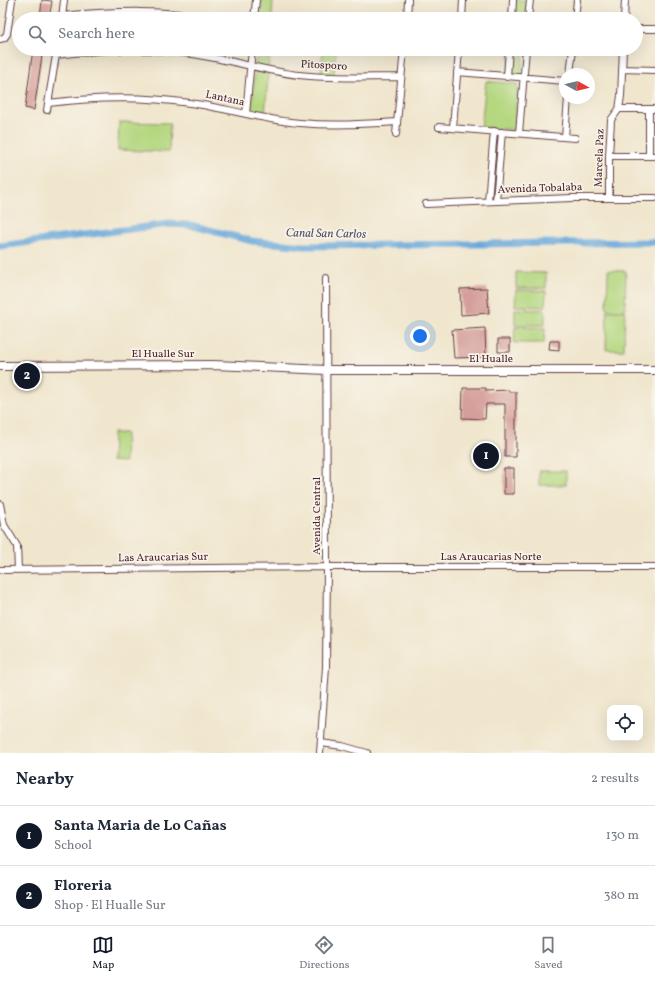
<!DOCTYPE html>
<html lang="en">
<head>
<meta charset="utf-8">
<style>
	:root { --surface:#fff; --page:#f2f2f3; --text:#1f2937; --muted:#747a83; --line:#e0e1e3; --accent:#111827 }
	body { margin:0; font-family:Vollkorn,serif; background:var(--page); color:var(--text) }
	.controls { position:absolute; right:12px; bottom:12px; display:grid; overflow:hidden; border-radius:8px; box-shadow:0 4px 16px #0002 }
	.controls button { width:36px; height:36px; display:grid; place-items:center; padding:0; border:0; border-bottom:1px solid var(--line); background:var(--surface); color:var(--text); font:20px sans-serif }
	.compass { position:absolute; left:559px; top:68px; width:36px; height:36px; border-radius:50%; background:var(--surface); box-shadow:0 4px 16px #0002; rotate:98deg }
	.you { position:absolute; left:420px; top:336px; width:14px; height:14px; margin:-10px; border:3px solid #fff; border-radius:50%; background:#1a73e8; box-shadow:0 0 0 6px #1a73e833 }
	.badge { display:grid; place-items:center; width:26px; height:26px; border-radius:50%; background:var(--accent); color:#fff; font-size:13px; font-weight:700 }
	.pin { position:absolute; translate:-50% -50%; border:2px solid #fff; box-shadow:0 1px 4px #0006 }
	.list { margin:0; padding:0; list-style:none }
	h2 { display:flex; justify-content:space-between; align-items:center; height:52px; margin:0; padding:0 16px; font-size:17px }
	h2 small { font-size:13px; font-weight:400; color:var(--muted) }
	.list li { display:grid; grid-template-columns:26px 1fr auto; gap:12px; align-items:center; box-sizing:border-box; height:60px; padding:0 16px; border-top:1px solid var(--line) }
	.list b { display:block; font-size:15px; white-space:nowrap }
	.list p { margin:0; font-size:13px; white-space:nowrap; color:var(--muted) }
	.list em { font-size:13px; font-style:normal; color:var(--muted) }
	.icon { flex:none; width:22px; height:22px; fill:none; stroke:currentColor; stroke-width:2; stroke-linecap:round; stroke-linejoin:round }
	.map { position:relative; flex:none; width:655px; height:753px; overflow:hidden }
	.search { position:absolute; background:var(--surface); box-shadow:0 4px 16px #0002; left:12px; right:12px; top:12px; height:44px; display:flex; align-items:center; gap:10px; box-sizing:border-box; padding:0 14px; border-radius:22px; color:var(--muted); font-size:15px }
	.sheet { height:172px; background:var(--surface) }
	nav { display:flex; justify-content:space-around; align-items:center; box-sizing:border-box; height:56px; border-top:1px solid var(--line); background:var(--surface); font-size:11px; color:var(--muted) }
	nav a { display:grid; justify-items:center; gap:2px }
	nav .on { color:var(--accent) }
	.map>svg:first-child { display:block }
	.green { fill:#b4d77f; stroke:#7f7b55 }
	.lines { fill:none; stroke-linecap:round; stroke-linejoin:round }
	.canal { stroke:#66a7da; stroke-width:7 }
	.building { fill:#d59e9a }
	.minor-casing { stroke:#633d43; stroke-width:8 }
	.tertiary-casing { stroke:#633d43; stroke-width:10 }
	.minor { stroke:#fff; stroke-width:6 }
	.tertiary { stroke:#fff; stroke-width:8 }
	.labels { text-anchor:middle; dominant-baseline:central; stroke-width:3.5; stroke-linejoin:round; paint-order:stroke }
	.street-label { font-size:11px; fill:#4a1f2b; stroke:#f7f3e8 }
	.water-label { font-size:12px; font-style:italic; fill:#544f68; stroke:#f7f3e8 }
</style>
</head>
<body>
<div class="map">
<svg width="655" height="753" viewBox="0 0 655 753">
	<rect width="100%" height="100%" fill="#f7f3e8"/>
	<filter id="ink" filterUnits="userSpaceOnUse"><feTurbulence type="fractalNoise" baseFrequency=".025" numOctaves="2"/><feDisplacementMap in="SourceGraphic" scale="8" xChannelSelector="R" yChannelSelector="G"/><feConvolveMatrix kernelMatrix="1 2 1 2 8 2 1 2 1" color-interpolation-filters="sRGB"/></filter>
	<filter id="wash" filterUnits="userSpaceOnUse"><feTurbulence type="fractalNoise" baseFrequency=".012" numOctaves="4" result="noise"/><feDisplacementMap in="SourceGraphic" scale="16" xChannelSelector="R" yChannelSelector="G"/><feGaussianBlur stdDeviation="0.9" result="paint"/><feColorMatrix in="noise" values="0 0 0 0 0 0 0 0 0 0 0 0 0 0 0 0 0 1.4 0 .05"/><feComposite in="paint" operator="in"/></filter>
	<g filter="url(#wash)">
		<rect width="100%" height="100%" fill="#f0e6cd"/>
		<path class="green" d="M262 0H273L272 19H260Z
			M515 0H528L526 19H513Z
			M149 15 171 16V19H149Z
			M257 49H270L265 115 251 113Z
			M323 49H336L334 74 321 73Z
			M511 49H524L521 76 508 75Z
			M486 81 518 84 514 130 481 127Z
			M119 122 170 123 169 152 118 150Z
			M608 270 626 271 625 310 607 309Z
			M516 272 546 273V288H516Z
			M516 290 546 291 545 307 515 306Z
			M515 309 545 310V325H515Z
			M607 311H625L624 350H606Z
			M515 327 545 328 544 343H514Z
			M113 433H126L125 462 112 461Z
			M539 471H566V485H539Z"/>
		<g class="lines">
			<path class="canal" d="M0 246 169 224 190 225 252 241 304 246 655 242"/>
		</g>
		<g id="blocks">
			<path class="building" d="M42 0 52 1 49 19H40Z
				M33 49H43L34 110 25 108Z
				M487 288 489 313 461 315 460 289Z
				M485 328 486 357 454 358 452 330Z
				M498 339H510V352H498Z
				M550 341H559V350L549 349Z
				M463 388H486V391L509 390V392H516V457H505V404H486L485 419 462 418Z
				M504 468H514V494H504Z"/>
		</g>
	</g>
	<g filter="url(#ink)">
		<use href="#blocks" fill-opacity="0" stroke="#633d43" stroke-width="1"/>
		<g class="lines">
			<defs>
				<path id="minor" d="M62 16C114 11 164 9 216 19
					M62 18 64 0
					M254 19 256 0
					M407 19 408 0
					M462 19 463 0
					M512 19 513 0
					M528 19 530 0
					M575 19 577 0
					M624 19 625 0
					M636 29H655
					M0 39 4 38 7 34 12 0
					M56 55C99 50 142 47 186 53 224 58 260 70 299 75 333 79 367 77 401 77
					M622 69 655 70
					M457 72 565 81
					M570 74 573 49
					M507 77 509 49
					M48 103C96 97 142 96 190 103 227 108 263 120 300 123 333 126 365 124 397 122
					M619 109H655
					M47 110 57 49
					M246 114 252 49
					M439 127 575 138
					M453 128 459 49
					M519 133 526 49
					M396 134 404 49
					M565 137 568 98
					M609 156H655
					M649 156V109
					M609 198V156L611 120 619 109 621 96 623 49
					M496 200 502 132
					M488 201 494 131
					M426 204 572 198H655
					M0 504 4 525 17 546 18 570
					M0 570 327 567H655
					M321 743 342 746 367 753
					M320 753 326 667 327 567 326 278"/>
				<path id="tertiary" d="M0 366 214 365 327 370H655"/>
			</defs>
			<use href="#minor" class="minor-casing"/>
			<use href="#tertiary" class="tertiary-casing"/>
			<use href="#minor" class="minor"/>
			<use href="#tertiary" class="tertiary"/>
		</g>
	</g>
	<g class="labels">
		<g class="street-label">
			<text transform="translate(324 66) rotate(3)">Pitosporo</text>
			<text transform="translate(225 99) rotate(12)">Lantana</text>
			<text transform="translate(600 158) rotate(-88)">Marcela Paz</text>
			<text transform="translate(540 189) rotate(-2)">Avenida Tobalaba</text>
			<text x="163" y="354">El Hualle Sur</text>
			<text x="491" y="359">El Hualle</text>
			<text transform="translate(317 516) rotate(-90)">Avenida Central</text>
			<text x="491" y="557">Las Araucarias Norte</text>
			<text transform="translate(163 558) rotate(-1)">Las Araucarias Sur</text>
		</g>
		<g class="water-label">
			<text transform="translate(326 234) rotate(1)">Canal San Carlos</text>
		</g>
	</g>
</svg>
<div class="controls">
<button><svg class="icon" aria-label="locate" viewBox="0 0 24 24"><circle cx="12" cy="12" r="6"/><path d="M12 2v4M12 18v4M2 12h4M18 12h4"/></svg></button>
</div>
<svg class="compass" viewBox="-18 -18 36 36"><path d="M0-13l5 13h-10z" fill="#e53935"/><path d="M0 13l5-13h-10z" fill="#747a83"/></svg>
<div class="you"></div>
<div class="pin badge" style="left:486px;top:456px">1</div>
<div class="pin badge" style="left:27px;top:376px">2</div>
<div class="search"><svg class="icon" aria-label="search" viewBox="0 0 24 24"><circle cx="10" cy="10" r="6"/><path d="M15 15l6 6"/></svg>Search here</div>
</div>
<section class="sheet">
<h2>Nearby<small>2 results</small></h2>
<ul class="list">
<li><span class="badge">1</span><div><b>Santa Maria de Lo Cañas</b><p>School</p></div><em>130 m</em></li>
<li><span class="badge">2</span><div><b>Floreria</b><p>Shop · El Hualle Sur</p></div><em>380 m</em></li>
</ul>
</section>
<nav>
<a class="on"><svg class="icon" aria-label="map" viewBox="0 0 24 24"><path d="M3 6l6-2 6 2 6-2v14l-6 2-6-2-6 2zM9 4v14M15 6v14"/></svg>Map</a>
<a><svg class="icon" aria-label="directions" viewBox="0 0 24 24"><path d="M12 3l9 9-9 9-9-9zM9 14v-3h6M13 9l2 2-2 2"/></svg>Directions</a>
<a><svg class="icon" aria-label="saved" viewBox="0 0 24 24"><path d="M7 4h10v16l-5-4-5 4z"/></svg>Saved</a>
</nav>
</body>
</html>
